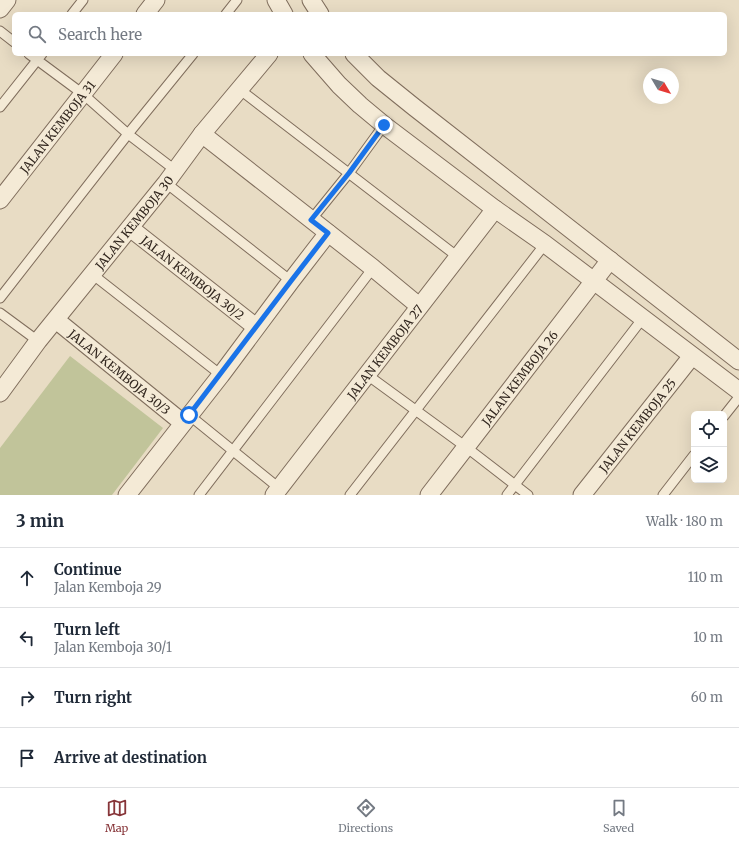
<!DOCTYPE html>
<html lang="en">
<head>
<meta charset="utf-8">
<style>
	:root { --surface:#fff; --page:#f6f6f7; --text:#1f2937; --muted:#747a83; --line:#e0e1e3; --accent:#873539 }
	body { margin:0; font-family:Merriweather,serif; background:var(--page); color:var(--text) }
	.controls { position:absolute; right:12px; bottom:12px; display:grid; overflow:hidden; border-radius:6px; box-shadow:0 4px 16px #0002 }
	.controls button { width:36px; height:36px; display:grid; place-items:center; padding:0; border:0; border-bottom:1px solid var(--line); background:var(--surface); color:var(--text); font:20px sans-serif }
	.compass { position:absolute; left:643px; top:68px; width:36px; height:36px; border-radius:50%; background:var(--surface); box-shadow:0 4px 16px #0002; rotate:128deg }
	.stop { position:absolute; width:12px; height:12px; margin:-9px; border:3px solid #1a73e8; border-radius:50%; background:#fff }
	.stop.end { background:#1a73e8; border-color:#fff; box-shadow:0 1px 4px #0008 }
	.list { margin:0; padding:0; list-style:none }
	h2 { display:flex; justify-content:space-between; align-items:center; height:52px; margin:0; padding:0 16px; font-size:17px }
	h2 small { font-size:13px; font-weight:400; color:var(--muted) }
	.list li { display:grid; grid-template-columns:26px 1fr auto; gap:12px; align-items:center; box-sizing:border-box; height:60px; padding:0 16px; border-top:1px solid var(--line) }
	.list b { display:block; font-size:15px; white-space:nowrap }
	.list p { margin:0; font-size:13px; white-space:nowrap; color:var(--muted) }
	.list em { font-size:13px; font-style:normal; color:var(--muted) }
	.icon { flex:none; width:22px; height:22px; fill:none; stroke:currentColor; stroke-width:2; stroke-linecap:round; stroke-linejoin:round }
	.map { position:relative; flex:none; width:739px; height:495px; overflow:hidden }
	.search { position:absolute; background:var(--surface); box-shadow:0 4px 16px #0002; left:12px; right:12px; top:12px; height:44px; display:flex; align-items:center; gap:10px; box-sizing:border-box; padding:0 14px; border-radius:6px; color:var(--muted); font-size:15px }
	.sheet { height:292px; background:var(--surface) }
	nav { display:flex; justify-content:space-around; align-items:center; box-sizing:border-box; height:56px; border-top:1px solid var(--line); background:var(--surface); font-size:11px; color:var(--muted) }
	nav a { display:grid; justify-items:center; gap:2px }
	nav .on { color:var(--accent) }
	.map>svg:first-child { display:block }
	.green { fill:#c1c49a }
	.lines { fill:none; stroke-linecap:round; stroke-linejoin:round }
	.service-casing { stroke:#806e5d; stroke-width:11 }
	.minor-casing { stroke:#806e5d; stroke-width:19 }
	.service { stroke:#f4ead6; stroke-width:9 }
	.minor { stroke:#f4ead6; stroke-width:17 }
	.route { stroke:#1a73e8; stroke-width:5 }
	.labels { text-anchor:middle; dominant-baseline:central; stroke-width:3; stroke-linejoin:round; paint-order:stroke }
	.street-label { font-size:12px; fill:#32271f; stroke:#f0e6d3 }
</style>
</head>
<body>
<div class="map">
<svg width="739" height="495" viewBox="0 0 739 495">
	<rect width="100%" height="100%" fill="#e8dcc4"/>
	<path class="green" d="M70 356 163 428 112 495H0V448Z"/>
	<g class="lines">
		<defs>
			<path id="service" d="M72 14 83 0
				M226 14 237 0
				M0 31 14 42
				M29 54 83 94 128 134 175 170
				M239 89 458 257
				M0 107 42 54
				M166 183 291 281
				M311 220 349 173 384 125
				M92 274 221 375
				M0 298 128 134 193 54
				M0 313 38 341
				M366 374 466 447 528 495
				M189 415 279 488
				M724 416 739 397
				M199 495 373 268
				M350 495 545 244
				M507 495 643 318
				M663 495 694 455"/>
			<g id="minor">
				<path d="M276 0 284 14"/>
				<path d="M311 0 320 14"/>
				<path d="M0 9 7 0"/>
				<path d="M145 14 156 0"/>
				<path d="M312 54 339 85 360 105 384 125 495 209 545 244 739 391"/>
				<path d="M354 54 378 78 414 107 739 361"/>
				<path d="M202 134 373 268 419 306"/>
				<path id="s1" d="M0 200 114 54"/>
				<path id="s2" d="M130 228 256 327"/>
				<path id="s3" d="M56 320 183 423"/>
				<path id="s4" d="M0 393 38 341 166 183 202 134 269 54"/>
				<path d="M127 495 221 375 291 281 328 233"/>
				<path id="s5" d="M274 495 495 209"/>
				<path id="s6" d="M429 495 610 260"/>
				<path id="s7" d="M582 495 692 356"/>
			</g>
		</defs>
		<use href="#service" class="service-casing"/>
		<use href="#minor" class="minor-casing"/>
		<use href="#service" class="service"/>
		<use href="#minor" class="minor"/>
	</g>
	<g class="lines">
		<path class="route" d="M189 415 291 281 328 233 311 220 349 173 384 125"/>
	</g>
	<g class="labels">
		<g class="street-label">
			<text stroke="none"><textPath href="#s1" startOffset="93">JALAN KEMBOJA 31</textPath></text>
			<text stroke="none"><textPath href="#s4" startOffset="217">JALAN KEMBOJA 30</textPath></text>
			<text stroke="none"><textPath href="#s2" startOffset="80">JALAN KEMBOJA 30/2</textPath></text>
			<text stroke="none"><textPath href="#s5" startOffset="181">JALAN KEMBOJA 27</textPath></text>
			<text stroke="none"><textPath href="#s3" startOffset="82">JALAN KEMBOJA 30/3</textPath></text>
			<text stroke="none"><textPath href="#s6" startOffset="148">JALAN KEMBOJA 26</textPath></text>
			<text stroke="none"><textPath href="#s7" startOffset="89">JALAN KEMBOJA 25</textPath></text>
		</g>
	</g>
</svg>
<div class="controls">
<button><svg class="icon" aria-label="locate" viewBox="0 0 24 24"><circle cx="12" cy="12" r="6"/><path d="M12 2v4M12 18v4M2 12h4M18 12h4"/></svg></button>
<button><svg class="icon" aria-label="layers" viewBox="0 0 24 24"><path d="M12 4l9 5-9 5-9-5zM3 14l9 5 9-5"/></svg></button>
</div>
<svg class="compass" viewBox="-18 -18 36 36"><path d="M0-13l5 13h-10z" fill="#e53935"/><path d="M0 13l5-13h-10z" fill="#747a83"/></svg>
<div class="stop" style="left:189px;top:415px"></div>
<div class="stop end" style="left:384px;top:125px"></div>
<div class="search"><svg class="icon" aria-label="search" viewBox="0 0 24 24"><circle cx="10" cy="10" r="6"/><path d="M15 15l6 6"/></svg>Search here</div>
</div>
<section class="sheet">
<h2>3 min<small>Walk · 180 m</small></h2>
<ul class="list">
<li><svg class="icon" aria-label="ahead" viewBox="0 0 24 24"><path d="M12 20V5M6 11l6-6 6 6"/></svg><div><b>Continue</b><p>Jalan Kemboja 29</p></div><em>110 m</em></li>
<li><svg class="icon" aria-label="left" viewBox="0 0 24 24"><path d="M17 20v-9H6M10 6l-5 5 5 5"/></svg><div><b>Turn left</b><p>Jalan Kemboja 30/1</p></div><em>10 m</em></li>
<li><svg class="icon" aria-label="right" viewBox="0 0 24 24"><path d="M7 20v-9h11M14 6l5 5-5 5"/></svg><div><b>Turn right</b></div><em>60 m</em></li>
<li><svg class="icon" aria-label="arrive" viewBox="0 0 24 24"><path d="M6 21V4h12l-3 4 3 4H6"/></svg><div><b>Arrive at destination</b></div></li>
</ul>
</section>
<nav>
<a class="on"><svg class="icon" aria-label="map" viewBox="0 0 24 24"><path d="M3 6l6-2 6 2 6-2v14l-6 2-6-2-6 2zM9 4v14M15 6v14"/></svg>Map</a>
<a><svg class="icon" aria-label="directions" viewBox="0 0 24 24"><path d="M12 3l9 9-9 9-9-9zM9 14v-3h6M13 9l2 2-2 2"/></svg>Directions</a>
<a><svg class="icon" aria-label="saved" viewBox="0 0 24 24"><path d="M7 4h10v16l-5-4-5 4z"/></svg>Saved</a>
</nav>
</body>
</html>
